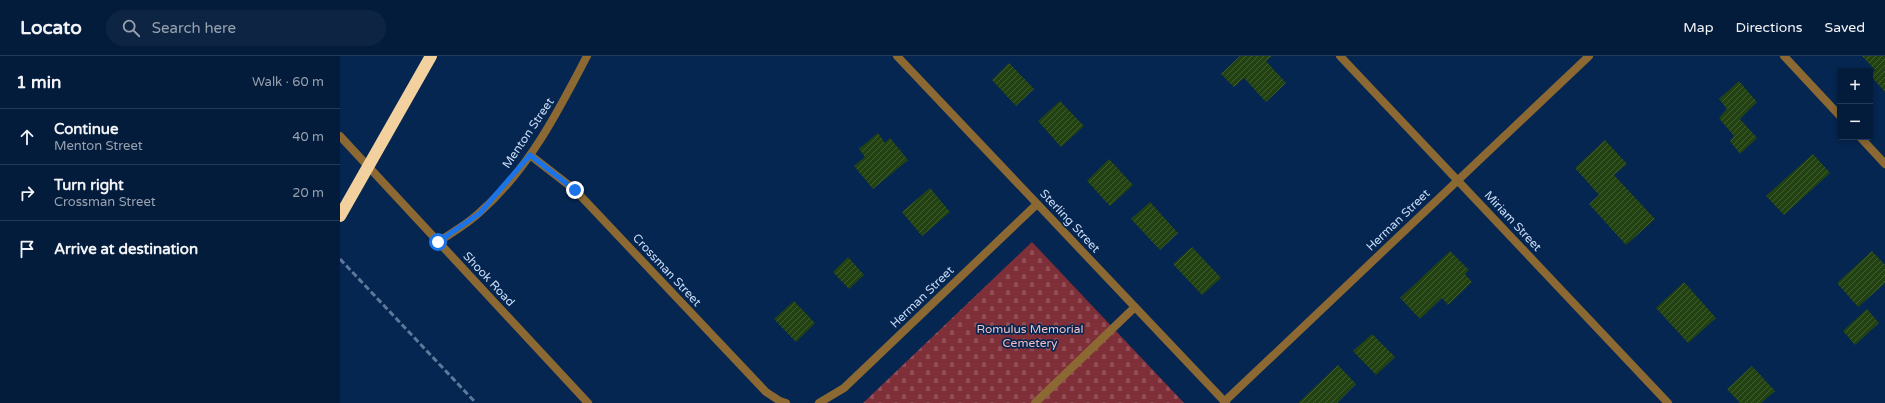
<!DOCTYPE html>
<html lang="en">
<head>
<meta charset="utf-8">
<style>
	:root { --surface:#041c3c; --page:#0d2543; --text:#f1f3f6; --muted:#97a1af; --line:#253a56 }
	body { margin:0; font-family:"Varela Round",sans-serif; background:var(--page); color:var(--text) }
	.controls { position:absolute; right:12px; top:12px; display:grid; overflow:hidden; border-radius:4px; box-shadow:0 2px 6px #0003 }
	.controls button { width:36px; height:36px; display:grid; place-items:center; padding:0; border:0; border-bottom:1px solid var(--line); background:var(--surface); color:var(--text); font:20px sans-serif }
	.stop { position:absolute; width:12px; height:12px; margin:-9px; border:3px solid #1a73e8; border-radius:50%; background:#fff }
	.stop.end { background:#1a73e8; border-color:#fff; box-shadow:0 1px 4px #0008 }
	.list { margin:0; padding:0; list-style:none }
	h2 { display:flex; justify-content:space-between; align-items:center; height:52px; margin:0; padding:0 16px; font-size:17px }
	h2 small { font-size:13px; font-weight:400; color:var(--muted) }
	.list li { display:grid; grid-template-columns:26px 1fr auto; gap:12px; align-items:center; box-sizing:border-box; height:56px; padding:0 16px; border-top:1px solid var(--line) }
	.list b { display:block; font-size:15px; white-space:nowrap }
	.list p { margin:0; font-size:13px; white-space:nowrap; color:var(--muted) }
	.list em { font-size:13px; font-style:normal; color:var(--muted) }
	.icon { flex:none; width:22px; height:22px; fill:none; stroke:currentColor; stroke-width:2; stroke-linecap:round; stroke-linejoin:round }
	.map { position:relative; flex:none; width:1545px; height:347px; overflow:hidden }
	header { display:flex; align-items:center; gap:24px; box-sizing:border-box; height:56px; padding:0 20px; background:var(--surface); border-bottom:1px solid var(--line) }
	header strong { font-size:19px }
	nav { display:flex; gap:22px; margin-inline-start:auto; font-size:14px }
	.search { width:280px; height:36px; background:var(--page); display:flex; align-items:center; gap:10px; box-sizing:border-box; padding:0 14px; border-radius:22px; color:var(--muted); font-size:15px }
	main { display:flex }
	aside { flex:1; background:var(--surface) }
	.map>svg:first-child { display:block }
	.cemetery { fill:url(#cemetery-stones) }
	.building { fill:url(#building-hatch) }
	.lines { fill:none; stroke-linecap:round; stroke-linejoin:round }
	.service { stroke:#8c6933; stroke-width:8 }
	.minor { stroke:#8c6933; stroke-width:8 }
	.tertiary { stroke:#8c6933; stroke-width:8 }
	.motorway { stroke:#f2d19f; stroke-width:12 }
	.rail { stroke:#5d789b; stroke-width:3; stroke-dasharray:6 3; stroke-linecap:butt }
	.route { stroke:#1a73e8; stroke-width:5 }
	.labels { text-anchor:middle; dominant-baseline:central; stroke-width:3.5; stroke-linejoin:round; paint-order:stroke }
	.street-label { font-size:12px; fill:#c8dbf6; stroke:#052650 }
	.park-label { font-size:12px; fill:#f4bdbf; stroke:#052650 }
</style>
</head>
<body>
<header>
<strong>Locato</strong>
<div class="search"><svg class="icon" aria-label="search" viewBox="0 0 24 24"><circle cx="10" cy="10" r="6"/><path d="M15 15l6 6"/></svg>Search here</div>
<nav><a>Map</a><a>Directions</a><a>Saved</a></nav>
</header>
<main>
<aside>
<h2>1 min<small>Walk · 60 m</small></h2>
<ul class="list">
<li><svg class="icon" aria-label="ahead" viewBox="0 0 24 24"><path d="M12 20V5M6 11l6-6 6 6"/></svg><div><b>Continue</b><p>Menton Street</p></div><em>40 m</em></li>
<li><svg class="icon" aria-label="right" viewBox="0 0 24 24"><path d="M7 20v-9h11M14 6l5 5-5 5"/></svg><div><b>Turn right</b><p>Crossman Street</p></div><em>20 m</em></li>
<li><svg class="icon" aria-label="arrive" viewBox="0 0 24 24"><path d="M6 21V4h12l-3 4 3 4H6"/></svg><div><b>Arrive at destination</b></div></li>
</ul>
</aside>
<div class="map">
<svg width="1545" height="347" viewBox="0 0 1545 347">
	<defs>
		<pattern id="cemetery-stones" width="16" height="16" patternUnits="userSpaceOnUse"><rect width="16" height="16" fill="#7f2f38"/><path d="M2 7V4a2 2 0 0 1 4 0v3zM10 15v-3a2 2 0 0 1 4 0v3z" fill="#904d55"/></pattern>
		<pattern id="building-hatch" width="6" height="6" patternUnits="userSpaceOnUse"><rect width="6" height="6" fill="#224311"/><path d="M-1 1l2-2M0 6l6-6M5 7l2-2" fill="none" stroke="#415e34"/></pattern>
	</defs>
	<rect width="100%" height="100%" fill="#052650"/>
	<path class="cemetery" d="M692 186 844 347H523Z"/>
	<path class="building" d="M900 0H932L926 5 946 27 926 46 904 22 894 31 881 18Z
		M1522 0H1545V36L1530 19 1535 14Z
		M669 7 694 33 676 50 652 24Z
		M1399 25 1417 46 1400 63 1417 82 1400 98 1390 85 1394 80 1379 62 1387 53 1379 43Z
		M720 45 744 70 721 91 698 65Z
		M538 77 545 87 550 82 568 104 533 133 514 110 525 101 519 93Z
		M1265 84 1287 108 1274 119 1315 163 1286 189 1249 148 1259 139 1235 112Z
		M1473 98 1490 117 1444 159 1426 140Z
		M769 103 793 129 770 150 747 125Z
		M590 132 610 156 582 180 562 156Z
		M810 146 838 177 820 194 791 163Z
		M852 191 881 222 862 239 833 208Z
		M1110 195 1129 214 1125 218 1132 226 1108 249 1102 242 1080 263 1060 242Z
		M1532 195 1545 209V227L1518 251 1497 227Z
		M508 201 524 219 509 233 493 216Z
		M1344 226 1376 262 1348 287 1316 252Z
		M454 245 475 267 456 286 434 263Z
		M1527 253 1539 267 1515 289 1503 275Z
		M1032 278 1055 301 1036 319 1013 295Z
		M998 309 1016 328 997 347H958Z
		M1412 310 1435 335 1421 347H1400L1387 333Z"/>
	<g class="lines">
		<path class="service" d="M695 347 795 251"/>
		<path class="minor" d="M557 0 886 347
			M1000 0 1328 347
			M1444 0 1500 60
			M1520 81 1545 108
			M190 99 235 134 426 336 440 345 446 347
			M98 186C111 177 128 168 140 156 188 114 218 56 247 0
			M884 346 1249 0
			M479 347 504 332 697 148"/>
		<path class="tertiary" d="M0 80 248 347"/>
		<path class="motorway" d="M0 160 91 0"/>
		<path class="rail" d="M0 203 136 347"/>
	</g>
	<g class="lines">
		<path class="route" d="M98 186 140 157 190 99 235 134"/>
	</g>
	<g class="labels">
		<g class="street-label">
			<text transform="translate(188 77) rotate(-56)">Menton Street</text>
			<text transform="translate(1058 164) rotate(-44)">Herman Street</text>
			<text transform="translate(730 165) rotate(47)">Sterling Street</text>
			<text transform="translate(1173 165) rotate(47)">Miriam Street</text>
			<text transform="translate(327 214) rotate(47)">Crossman Street</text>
			<text transform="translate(149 223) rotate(47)">Shook Road</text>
			<text transform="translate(582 241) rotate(-44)">Herman Street</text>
		</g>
		<g class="park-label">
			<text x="690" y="273">Romulus Memorial<tspan x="690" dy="14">Cemetery</tspan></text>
		</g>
	</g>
</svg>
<div class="controls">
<button>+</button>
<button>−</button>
</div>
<div class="stop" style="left:98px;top:186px"></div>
<div class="stop end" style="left:235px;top:134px"></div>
</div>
</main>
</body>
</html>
